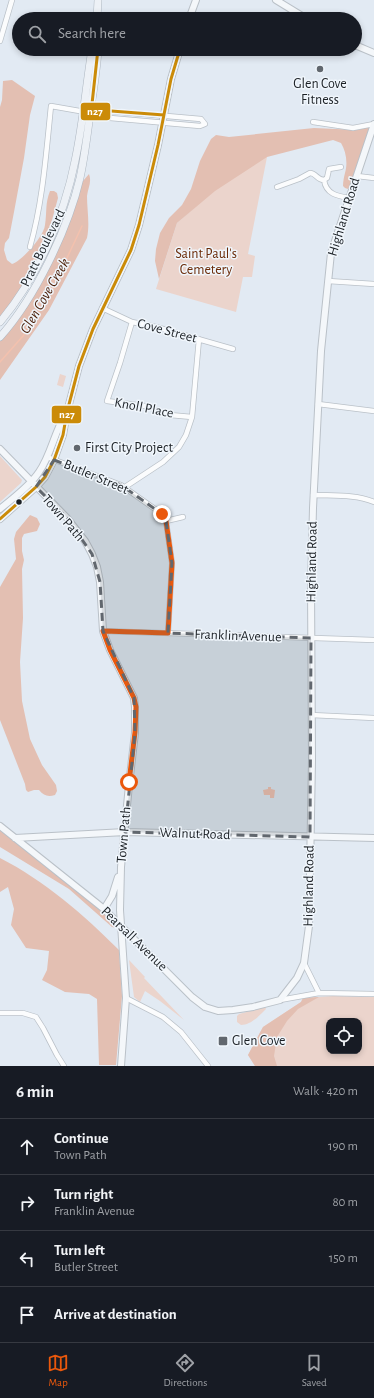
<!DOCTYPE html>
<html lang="en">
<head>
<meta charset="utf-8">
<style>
	:root { --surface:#171b24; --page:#242831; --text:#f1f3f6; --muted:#9ea1a6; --line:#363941; --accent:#ea580c }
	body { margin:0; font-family:"Alegreya Sans",sans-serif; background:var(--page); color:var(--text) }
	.controls { position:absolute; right:12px; bottom:12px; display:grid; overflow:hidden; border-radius:8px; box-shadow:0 2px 6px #0003 }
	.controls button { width:36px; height:36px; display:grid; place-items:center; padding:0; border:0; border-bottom:1px solid var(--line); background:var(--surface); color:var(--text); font:20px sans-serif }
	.stop { position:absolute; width:12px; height:12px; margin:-9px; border:3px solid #ea580c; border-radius:50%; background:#fff }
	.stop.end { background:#ea580c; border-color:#fff; box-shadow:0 1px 4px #0008 }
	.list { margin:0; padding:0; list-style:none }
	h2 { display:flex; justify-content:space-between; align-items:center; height:52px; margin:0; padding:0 16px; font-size:17px }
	h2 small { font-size:13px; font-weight:400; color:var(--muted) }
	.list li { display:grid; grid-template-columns:26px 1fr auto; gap:12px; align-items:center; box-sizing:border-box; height:56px; padding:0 16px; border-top:1px solid var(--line) }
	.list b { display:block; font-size:15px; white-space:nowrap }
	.list p { margin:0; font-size:13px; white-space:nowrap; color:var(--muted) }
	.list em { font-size:13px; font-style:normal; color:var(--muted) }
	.icon { flex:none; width:22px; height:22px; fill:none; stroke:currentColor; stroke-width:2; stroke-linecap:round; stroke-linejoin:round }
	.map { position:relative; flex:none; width:374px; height:1066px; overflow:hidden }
	.search { position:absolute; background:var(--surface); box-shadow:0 2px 6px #0003; left:12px; right:12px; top:12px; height:44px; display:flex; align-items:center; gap:10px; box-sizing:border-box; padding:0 14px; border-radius:22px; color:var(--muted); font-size:15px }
	.sheet { height:276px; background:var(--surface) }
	nav { display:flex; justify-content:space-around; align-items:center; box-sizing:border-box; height:56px; border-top:1px solid var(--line); background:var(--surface); font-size:11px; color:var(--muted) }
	nav a { display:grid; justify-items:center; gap:2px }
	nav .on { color:var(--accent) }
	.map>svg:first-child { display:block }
	.green { fill:#ebd4cc; fill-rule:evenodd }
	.forest { fill:#e3bfb2 }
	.water { fill:#f3c1ae }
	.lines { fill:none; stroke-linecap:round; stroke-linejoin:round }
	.stream { stroke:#f3c1ae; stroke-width:1.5 }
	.street-casing { stroke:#bac1c8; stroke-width:6 }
	.secondary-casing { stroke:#bac1c8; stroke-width:8 }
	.primary-casing { stroke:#afb8c2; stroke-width:8 }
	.street { stroke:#fbfcfd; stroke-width:4.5 }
	.secondary { stroke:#f4f7fa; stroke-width:6 }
	.primary { stroke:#edf1f6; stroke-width:7 }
	.bus-1-casing { stroke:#f0f6fc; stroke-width:6 }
	.bus-1 { stroke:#cb8b08; stroke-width:3 }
	.route { stroke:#ea580c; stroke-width:5 }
	.marked { fill:#61676e; fill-opacity:0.2; stroke:#61676e; stroke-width:3; stroke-dasharray:8 5; stroke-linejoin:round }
	.poi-dot { fill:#61676e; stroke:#f0f6fc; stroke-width:1.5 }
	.bus-dot { fill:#1c2126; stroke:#f0f6fc; stroke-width:1.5 }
	.labels { text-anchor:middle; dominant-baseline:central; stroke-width:3; stroke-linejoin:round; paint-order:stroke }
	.poi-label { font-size:14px; fill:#1c2126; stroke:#f0f6fc; text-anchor:start }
	.street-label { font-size:14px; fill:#1c2126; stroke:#f0f6fc }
	.park-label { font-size:14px; fill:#6b2b08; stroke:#f0f6fc }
	.water-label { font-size:15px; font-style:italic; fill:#4a1d06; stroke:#f0f6fc }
	.line-badge { stroke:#f0f6fc; stroke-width:1.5 }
	.badge-label { font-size:11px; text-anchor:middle; font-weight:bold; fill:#fff }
</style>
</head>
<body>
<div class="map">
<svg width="374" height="1066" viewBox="0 0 374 1066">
	<rect width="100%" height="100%" fill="#e2eaf3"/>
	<path class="green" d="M212 148 267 157 248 254 255 256 252 277H243L236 312 156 289 177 223 193 209Z
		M60 374 66 376 63 387 57 385Z
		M0 456 22 480 21 483 0 502Z
		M129 960 145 977 144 978 184 1020 160 1001 145 991 140 1002 134 997Z
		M333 996 374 997V1066H255L248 1055 263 1027 301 1002 303 998ZM329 1021H359V1051H329Z
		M265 1007 266 1009C259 1016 251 1025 241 1025L237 1022V1016L239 1014Z"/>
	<path class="forest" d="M12 80 35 96 30 115 24 158 14 212 9 238 5 243 4 250 7 260 12 264C22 261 44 236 45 225 47 213 45 203 50 191H54L57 193 58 198 52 220 39 255 27 279 0 319V107L2 100 3 81Z
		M374 124 351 186 348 189 345 188 343 186C343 181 344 177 345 173 348 163 346 151 341 143L333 140 267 157 215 191 177 223 159 279 155 261 156 249 160 233 169 218 182 205 191 189 200 161 211 139 216 135 229 137 314 128 358 130Z
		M89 174C92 182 88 188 87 196 87 210 90 224 87 238L49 310 0 380V340L26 302 83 181Z
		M30 515 37 518 40 524 37 531 24 534 22 538V551L24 560 22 569 23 618 20 662 22 701 30 739 42 765 56 785 57 791 55 795C48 797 44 796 39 790H34L28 792 26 790 25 784 0 720V587L16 559 14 539 16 532Z
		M0 827 102 908 117 925V928L112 927 69 889 0 847Z
		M0 858C45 881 84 915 119 950L122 996 116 1065H99L97 999 89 994 65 992 42 980 47 970 49 951 26 948 11 925 14 909 8 887 0 892Z
		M319 997 298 1009 287 1021 277 1037 274 1056 277 1066H255L248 1055 263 1027 301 1002 303 998Z"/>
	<path class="water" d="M268 787H271V789L275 790 274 798H270V795H264L263 790 268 789Z"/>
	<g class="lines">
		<path class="stream" d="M0 362 23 336 51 292 82 226"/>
		<defs>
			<path id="street" d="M0 41 12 0
				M313 122 353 128 374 124
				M341 167 329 169 327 178 324 180C326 194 337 196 349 198
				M357 176 374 178
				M277 187 299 179 310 173C316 173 317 180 324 180
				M30 247C43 201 46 154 51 106L91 113 99 117 200 126 205 124 201 119 98 110 91 113
				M328 281 374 284
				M102 308 132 322 156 327 233 349
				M132 322 120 363 107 401 145 406 170 415 192 417
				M318 404 374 411
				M47 457 121 485 162 514 166 521 172 563 168 633
				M125 487 163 462 179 447 186 435 192 417 199 339
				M313 495C333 496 355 494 374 502
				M166 521 183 517
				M103 631 374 640
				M311 715 374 718
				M304 963 319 993
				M126 998 163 1017 181 1032 208 1066
				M280 1000 319 993 374 994
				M0 1013H23L36 1017 43 1028 57 1055 64 1066"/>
			<path id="secondary" d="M276 0 307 19
				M189 19 196 0
				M355 45 374 53
				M0 449 67 518 85 541 92 554 97 567 100 582 103 631 110 650 134 698 135 707V733L129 785 121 867 120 910 126 998 121 1066
				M0 509C13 498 29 487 39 472 51 455 54 433 65 415
				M0 519 36 487 45 477 54 460 63 435 67 412 79 366 93 329 131 250 139 225 158 145 171 79 180 49
				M0 826 104 909 192 997 205 1007 218 1011 233 1010 253 1007 280 1000 297 978 304 963 309 926 312 760 311 586 313 508 321 351 331 253 374 124
				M15 838 125 832 374 838
				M104 909 112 896 118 877"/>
			<path id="primary" d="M97 19 98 0
				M0 322C37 278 64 217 75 161 83 124 86 86 92 49
				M0 337C35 298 68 229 80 178 85 155 88 130 91 106 94 87 97 68 98 49"/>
		</defs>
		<use href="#street" class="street-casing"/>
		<use href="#secondary" class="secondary-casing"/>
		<use href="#primary" class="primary-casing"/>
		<use href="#street" class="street"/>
		<use href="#secondary" class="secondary"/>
		<use href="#primary" class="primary"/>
		<defs>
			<path id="bus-1" d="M98 49 91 113 98 110 164 115
				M0 519 36 487 45 477 54 460 63 435 67 412 79 366 93 329 131 250 139 225 158 145 171 79 180 49"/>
		</defs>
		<use href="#bus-1" class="bus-1-casing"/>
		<use href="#bus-1" class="bus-1"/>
	</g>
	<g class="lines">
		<path class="route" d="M129 782 135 732 136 707 134 698 110 650 103 631 168 633 172 563 166 521 162 514"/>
	</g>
	<path class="marked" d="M54 460 121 485 162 514 166 521 172 563 168 633 311 638 310 837 125 832 135 733 134 698 103 631 100 582 92 554 67 518 36 487Z"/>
	<g class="poi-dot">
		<circle cx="320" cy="69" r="4"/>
		<circle cx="77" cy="448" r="4"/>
		<rect x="218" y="1036" width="10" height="10" rx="2"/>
	</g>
	<circle class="bus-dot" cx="19" cy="502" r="3.5"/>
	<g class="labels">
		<g class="poi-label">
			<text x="320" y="84" text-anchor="middle">Glen Cove<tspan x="320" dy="16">Fitness</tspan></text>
			<text x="85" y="448">First City Project</text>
			<text x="232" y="1041">Glen Cove</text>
		</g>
		<g class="street-label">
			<text transform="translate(344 217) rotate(-73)">Highland Road</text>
			<text transform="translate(43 248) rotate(-64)">Pratt Boulevard</text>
			<text transform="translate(167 331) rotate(15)">Cove Street</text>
			<text transform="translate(144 408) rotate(11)">Knoll Place</text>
			<text transform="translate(96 477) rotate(23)">Butler Street</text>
			<text transform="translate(63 518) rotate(49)">Town Path</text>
			<text transform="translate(312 562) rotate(-89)">Highland Road</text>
			<text transform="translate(238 636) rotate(2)">Franklin Avenue</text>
			<text transform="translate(195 834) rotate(2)">Walnut Road</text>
			<text transform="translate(124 835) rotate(-85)">Town Path</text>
			<text transform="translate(309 886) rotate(-89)">Highland Road</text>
			<text transform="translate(134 939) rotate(44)">Pearsall Avenue</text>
		</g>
		<g class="park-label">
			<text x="206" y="254">Saint Paul's<tspan x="206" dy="16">Cemetery</tspan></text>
		</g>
		<g class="water-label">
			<text transform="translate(45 296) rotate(-60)">Glen Cove Creek</text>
		</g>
	</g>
	<g class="line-badge">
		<rect x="80" y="102" width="31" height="19" rx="4" fill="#cb8b08"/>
		<rect x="51" y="405" width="31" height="19" rx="4" fill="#cb8b08"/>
	</g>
	<g class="badge-label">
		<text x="95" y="115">n27</text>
		<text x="67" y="418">n27</text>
	</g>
</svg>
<div class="controls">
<button><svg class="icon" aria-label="locate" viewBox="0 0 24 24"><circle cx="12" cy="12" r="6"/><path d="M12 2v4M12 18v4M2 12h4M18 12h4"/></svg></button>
</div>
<div class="stop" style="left:129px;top:782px"></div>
<div class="stop end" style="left:162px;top:514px"></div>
<div class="search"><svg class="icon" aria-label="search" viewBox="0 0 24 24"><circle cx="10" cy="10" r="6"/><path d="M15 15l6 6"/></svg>Search here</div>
</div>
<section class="sheet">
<h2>6 min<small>Walk · 420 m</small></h2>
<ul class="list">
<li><svg class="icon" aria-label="ahead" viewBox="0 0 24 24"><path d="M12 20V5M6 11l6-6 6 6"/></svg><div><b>Continue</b><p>Town Path</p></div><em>190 m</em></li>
<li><svg class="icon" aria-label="right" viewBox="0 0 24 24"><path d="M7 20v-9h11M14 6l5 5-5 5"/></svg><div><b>Turn right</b><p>Franklin Avenue</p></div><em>80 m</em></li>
<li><svg class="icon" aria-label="left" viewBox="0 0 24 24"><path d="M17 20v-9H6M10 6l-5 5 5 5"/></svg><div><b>Turn left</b><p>Butler Street</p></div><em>150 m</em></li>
<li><svg class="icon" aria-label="arrive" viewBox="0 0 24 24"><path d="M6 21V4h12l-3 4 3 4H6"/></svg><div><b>Arrive at destination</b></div></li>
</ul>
</section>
<nav>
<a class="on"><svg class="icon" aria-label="map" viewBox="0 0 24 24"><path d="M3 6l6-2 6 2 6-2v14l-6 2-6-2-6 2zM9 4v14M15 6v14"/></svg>Map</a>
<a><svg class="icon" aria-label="directions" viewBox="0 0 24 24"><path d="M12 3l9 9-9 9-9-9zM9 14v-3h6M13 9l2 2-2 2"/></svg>Directions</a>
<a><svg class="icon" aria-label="saved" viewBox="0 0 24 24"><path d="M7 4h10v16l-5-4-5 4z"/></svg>Saved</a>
</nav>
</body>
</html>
